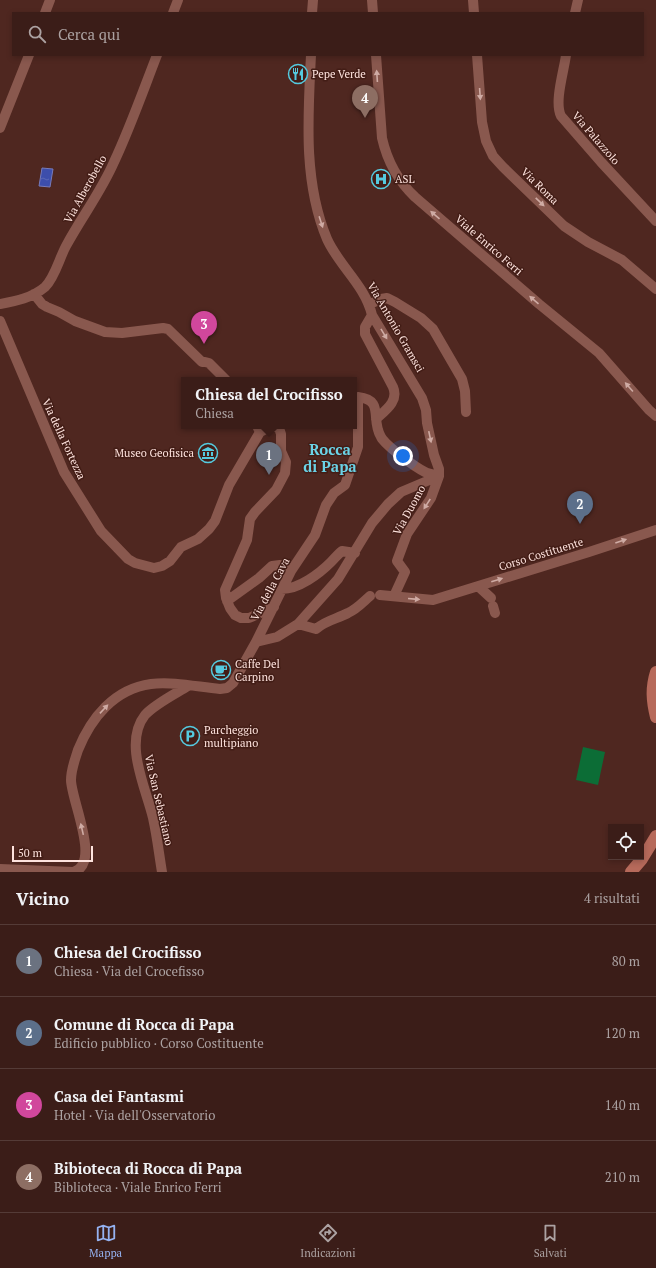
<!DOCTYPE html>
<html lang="it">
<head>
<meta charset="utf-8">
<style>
	:root { --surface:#3b1d18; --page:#462a25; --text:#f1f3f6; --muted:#aca2a2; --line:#543b37; --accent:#95b2f1 }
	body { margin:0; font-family:"PT Serif",serif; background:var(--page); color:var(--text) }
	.controls { position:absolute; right:12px; bottom:12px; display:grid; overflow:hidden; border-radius:0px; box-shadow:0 2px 6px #0003 }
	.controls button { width:36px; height:36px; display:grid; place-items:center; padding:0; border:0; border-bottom:1px solid var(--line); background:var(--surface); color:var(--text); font:20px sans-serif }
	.scale { position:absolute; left:12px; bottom:10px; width:81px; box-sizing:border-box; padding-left:4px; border:2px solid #fee3de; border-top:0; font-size:11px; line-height:14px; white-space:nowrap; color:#fee3de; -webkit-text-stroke:3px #431d16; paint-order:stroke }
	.you { position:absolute; left:403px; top:456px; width:14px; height:14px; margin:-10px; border:3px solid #fff; border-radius:50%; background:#1a73e8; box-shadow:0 0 0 6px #1a73e833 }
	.badge { display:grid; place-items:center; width:26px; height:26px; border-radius:50%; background:var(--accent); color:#fff; font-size:13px; font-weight:700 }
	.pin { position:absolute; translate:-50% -33px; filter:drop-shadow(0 1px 2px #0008) }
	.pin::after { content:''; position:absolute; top:21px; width:14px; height:12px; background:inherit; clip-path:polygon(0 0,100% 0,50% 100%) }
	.popup { position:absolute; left:181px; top:377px; width:176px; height:52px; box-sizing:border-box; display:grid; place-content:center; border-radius:0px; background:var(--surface); filter:drop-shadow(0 1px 3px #0005); font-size:13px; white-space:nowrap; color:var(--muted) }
	.popup b { font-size:15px; color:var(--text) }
	.popup::after { content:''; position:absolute; left:50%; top:100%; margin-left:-8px; border:8px solid transparent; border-top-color:var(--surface) }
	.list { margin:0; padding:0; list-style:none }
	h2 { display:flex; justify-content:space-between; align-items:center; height:52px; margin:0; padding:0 16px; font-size:17px }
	h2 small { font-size:13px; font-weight:400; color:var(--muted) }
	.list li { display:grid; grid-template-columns:26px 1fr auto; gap:12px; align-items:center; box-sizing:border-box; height:72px; padding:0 16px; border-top:1px solid var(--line) }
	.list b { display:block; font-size:15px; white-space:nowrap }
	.list p { margin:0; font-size:13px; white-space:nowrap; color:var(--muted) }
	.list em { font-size:13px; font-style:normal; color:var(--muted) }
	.icon { flex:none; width:22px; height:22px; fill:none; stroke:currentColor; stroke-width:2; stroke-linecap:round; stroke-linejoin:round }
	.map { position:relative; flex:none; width:656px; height:872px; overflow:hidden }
	.search { position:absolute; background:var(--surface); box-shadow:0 2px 6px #0003; left:12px; right:12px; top:12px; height:44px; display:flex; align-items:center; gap:10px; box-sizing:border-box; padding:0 14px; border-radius:0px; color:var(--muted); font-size:15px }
	.sheet { height:340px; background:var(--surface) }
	nav { display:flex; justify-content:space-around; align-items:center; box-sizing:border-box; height:56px; border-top:1px solid var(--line); background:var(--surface); font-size:11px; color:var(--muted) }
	nav a { display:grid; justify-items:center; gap:2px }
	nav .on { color:var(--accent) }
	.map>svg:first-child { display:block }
	.green { fill:#0c6d36 }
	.water { fill:url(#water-ripples); stroke:#777bba }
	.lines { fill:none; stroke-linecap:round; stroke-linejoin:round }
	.street { stroke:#89584e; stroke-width:10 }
	.secondary { stroke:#b76a5b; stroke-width:12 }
	.oneway { fill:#cfaba4 }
	.labels { text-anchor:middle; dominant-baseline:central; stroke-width:3; stroke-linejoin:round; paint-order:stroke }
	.poi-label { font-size:11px; fill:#fee3de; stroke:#431d16; text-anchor:start }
	.street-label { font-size:11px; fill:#fee3de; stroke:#431d16 }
	.district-label { font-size:15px; font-weight:bold; fill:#6bd3e7; stroke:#431d16 }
</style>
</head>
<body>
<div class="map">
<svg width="656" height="872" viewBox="0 0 656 872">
	<defs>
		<pattern id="water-ripples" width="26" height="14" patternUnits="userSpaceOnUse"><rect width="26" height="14" fill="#3d4eab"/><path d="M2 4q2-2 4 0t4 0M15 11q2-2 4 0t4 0" fill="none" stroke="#5a67b6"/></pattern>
	</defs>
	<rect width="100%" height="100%" fill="#4f2720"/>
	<path class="green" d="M583 747 605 752 598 785 576 780Z"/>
	<path class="water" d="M42 168 53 169 50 187 39 186Z"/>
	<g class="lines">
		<path class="street" d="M372 0 373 13
			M473 0 474 13
			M45 13 50 0
			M173 13 178 0
			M312 13 313 0
			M575 13 578 0
			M311 55C308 116 303 182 327 239 339 266 365 285 372 315L422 398 426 410 427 423 434 455 439 469V476L431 498 407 534 397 561 405 572 394 596
			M376 55 382 138C387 160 398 181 415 197L539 304 599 353 649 410 656 416
			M477 55 482 122 486 141 493 156 503 167 564 226 588 242 622 260 656 289
			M566 55C564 71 554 102 561 116L601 162 656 221
			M0 128 29 55
			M34 294 42 304 47 307 59 312 75 321 105 332 122 333 163 328 168 329 202 362H205L209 363 226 380
			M0 304C16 301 32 298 45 287 55 277 59 259 66 246 81 218 101 192 114 162 130 128 143 91 157 55
			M370 304 381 299 387 298 395 302 421 318 433 329 462 379 465 391 466 412
			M372 315 365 327V334L393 387C399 401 386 410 376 419
			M0 321 64 472 101 531 128 559 135 563 154 568 162 566 170 561 181 547 198 539 209 529 215 521 229 485 260 432
			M257 426 260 432 271 426 279 428 281 434V451L286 462 285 473 276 490 255 512 250 519 247 540 225 590 226 598 230 608 235 615 241 618H249L274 607
			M478 586 491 598
			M282 589C299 589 319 574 331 562 335 558 338 554 342 551L355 553
			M380 595 433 600 589 552 656 530
			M227 601 259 578 272 566 280 565 291 571
			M493 606 495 613
			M298 624 338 579 372 523 388 504 401 492 439 476
			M256 642 277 637 298 624 316 629C326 620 337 619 348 613 357 609 363 602 370 596
			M0 869 73 872C102 865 71 800 71 780 71 769 75 760 78 750 91 718 114 689 151 684 173 681 198 687 220 689L227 688 233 683 256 642 291 571 315 535 326 505 334 493 345 485 358 447V397C385 400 370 419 381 437 386 446 415 467 425 472 429 474 435 475 439 476
			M162 872C159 854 157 836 153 818 146 788 123 743 145 715 155 704 175 694 188 686"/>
		<path class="secondary" d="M656 672C651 688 652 701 656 717
			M631 872 642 859 656 836"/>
	</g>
	<defs><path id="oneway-solid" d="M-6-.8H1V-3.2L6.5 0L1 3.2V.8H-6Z"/></defs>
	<g class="oneway">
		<use href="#oneway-solid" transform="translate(377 76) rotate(-94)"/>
		<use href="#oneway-solid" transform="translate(480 94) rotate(86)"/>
		<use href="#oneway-solid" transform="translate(540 202) rotate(44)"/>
		<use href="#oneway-solid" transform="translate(435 215) rotate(-139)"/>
		<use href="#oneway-solid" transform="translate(321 222) rotate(72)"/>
		<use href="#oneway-solid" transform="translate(534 300) rotate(-139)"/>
		<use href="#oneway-solid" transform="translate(384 334) rotate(59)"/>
		<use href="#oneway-solid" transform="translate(629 387) rotate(-131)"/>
		<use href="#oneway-solid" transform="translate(430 437) rotate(78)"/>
		<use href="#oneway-solid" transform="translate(427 504) rotate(123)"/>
		<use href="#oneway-solid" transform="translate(621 541) rotate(-19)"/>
		<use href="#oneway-solid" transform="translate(497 580) rotate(-17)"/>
		<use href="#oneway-solid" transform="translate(414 599) rotate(5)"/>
		<use href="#oneway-solid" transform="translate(104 709) rotate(-47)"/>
		<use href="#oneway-solid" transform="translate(82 829) rotate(-103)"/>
	</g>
	<defs>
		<symbol id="restaurant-ring" viewBox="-11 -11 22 22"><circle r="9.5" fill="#431d16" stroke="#55cadf" stroke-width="1.5"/><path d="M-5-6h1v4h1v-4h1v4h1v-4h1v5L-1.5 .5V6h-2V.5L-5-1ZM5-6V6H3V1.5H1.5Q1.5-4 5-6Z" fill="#55cadf"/></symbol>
		<symbol id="hospital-ring" viewBox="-11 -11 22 22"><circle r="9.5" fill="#431d16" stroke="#55cadf" stroke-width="1.5"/><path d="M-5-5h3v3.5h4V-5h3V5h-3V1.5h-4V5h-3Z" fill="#55cadf"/></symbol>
		<symbol id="museum-ring" viewBox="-11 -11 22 22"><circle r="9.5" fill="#431d16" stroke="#55cadf" stroke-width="1.5"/><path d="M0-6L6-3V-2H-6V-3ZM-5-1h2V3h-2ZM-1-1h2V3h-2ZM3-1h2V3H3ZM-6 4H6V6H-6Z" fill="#55cadf"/></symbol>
		<symbol id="cafe-ring" viewBox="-11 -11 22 22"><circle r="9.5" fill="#431d16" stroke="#55cadf" stroke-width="1.5"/><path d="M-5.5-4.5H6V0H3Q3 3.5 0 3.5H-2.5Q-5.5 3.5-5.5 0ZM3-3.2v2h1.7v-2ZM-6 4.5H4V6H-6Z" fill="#55cadf"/></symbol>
		<symbol id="parking-ring" viewBox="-11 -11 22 22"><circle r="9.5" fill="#431d16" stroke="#55cadf" stroke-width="1.5"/><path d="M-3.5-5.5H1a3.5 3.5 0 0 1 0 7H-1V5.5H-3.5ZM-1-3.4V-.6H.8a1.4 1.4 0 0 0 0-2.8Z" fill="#55cadf"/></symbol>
	</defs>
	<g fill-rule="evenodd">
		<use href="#restaurant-ring" x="287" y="63" width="22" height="22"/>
		<use href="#hospital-ring" x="370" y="168" width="22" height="22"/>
		<use href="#museum-ring" x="197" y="442" width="22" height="22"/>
		<use href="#cafe-ring" x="210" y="659" width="22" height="22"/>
		<use href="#parking-ring" x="179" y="725" width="22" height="22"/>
	</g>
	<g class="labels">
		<g class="poi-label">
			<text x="312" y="74">Pepe Verde</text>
			<text x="395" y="179">ASL</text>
			<text x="194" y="453" text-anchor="end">Museo Geofisica</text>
			<text x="235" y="664">Caffe Del<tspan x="235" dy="13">Carpino</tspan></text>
			<text x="204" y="730">Parcheggio<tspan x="204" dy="13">multipiano</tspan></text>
		</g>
		<g class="street-label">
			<text transform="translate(596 138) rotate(49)">Via Palazzolo</text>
			<text transform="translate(540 186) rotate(44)">Via Roma</text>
			<text transform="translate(85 189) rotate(-61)">Via Alberobello</text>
			<text transform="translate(489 245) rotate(41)">Viale Enrico Ferri</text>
			<text transform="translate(396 327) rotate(60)">Via Antonio Gramsci</text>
			<text transform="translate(64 439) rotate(65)">Via della Fortezza</text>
			<text transform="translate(409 510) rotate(-61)">Via Duomo</text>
			<text transform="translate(541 554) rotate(-17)">Corso Costituente</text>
			<text transform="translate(270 589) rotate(-62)">Via della Cava</text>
			<text transform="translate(159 800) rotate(77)">Via San Sebastiano</text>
		</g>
		<g class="district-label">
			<text x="330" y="449">Rocca<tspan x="330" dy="17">di Papa</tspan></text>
		</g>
	</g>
</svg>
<div class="controls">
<button><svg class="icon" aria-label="locate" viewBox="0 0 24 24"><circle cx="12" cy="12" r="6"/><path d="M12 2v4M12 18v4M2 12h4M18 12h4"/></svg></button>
</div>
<div class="scale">50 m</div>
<div class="you"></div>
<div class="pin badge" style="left:269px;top:475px;background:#6b7280">1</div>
<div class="popup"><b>Chiesa del Crocifisso</b>Chiesa</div>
<div class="pin badge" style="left:580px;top:524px;background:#5c6f8a">2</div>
<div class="pin badge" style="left:204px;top:344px;background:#d1479c">3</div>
<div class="pin badge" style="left:365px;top:118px;background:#8d6e63">4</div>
<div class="search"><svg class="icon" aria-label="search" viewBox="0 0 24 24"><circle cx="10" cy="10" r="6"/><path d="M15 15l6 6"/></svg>Cerca qui</div>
</div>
<section class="sheet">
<h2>Vicino<small>4 risultati</small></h2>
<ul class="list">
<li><span class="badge" style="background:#6b7280">1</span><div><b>Chiesa del Crocifisso</b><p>Chiesa · Via del Crocefisso</p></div><em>80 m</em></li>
<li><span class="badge" style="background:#5c6f8a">2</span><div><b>Comune di Rocca di Papa</b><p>Edificio pubblico · Corso Costituente</p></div><em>120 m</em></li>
<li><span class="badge" style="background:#d1479c">3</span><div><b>Casa dei Fantasmi</b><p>Hotel · Via dell'Osservatorio</p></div><em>140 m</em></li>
<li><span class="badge" style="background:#8d6e63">4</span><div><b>Bibioteca di Rocca di Papa</b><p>Biblioteca · Viale Enrico Ferri</p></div><em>210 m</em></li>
</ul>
</section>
<nav>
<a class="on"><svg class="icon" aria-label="map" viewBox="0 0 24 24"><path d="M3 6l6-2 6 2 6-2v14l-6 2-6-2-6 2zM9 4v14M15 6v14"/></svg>Mappa</a>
<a><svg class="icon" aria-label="directions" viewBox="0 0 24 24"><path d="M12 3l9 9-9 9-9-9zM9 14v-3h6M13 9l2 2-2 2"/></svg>Indicazioni</a>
<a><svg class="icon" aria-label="saved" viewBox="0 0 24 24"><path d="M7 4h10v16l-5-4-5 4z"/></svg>Salvati</a>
</nav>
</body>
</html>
